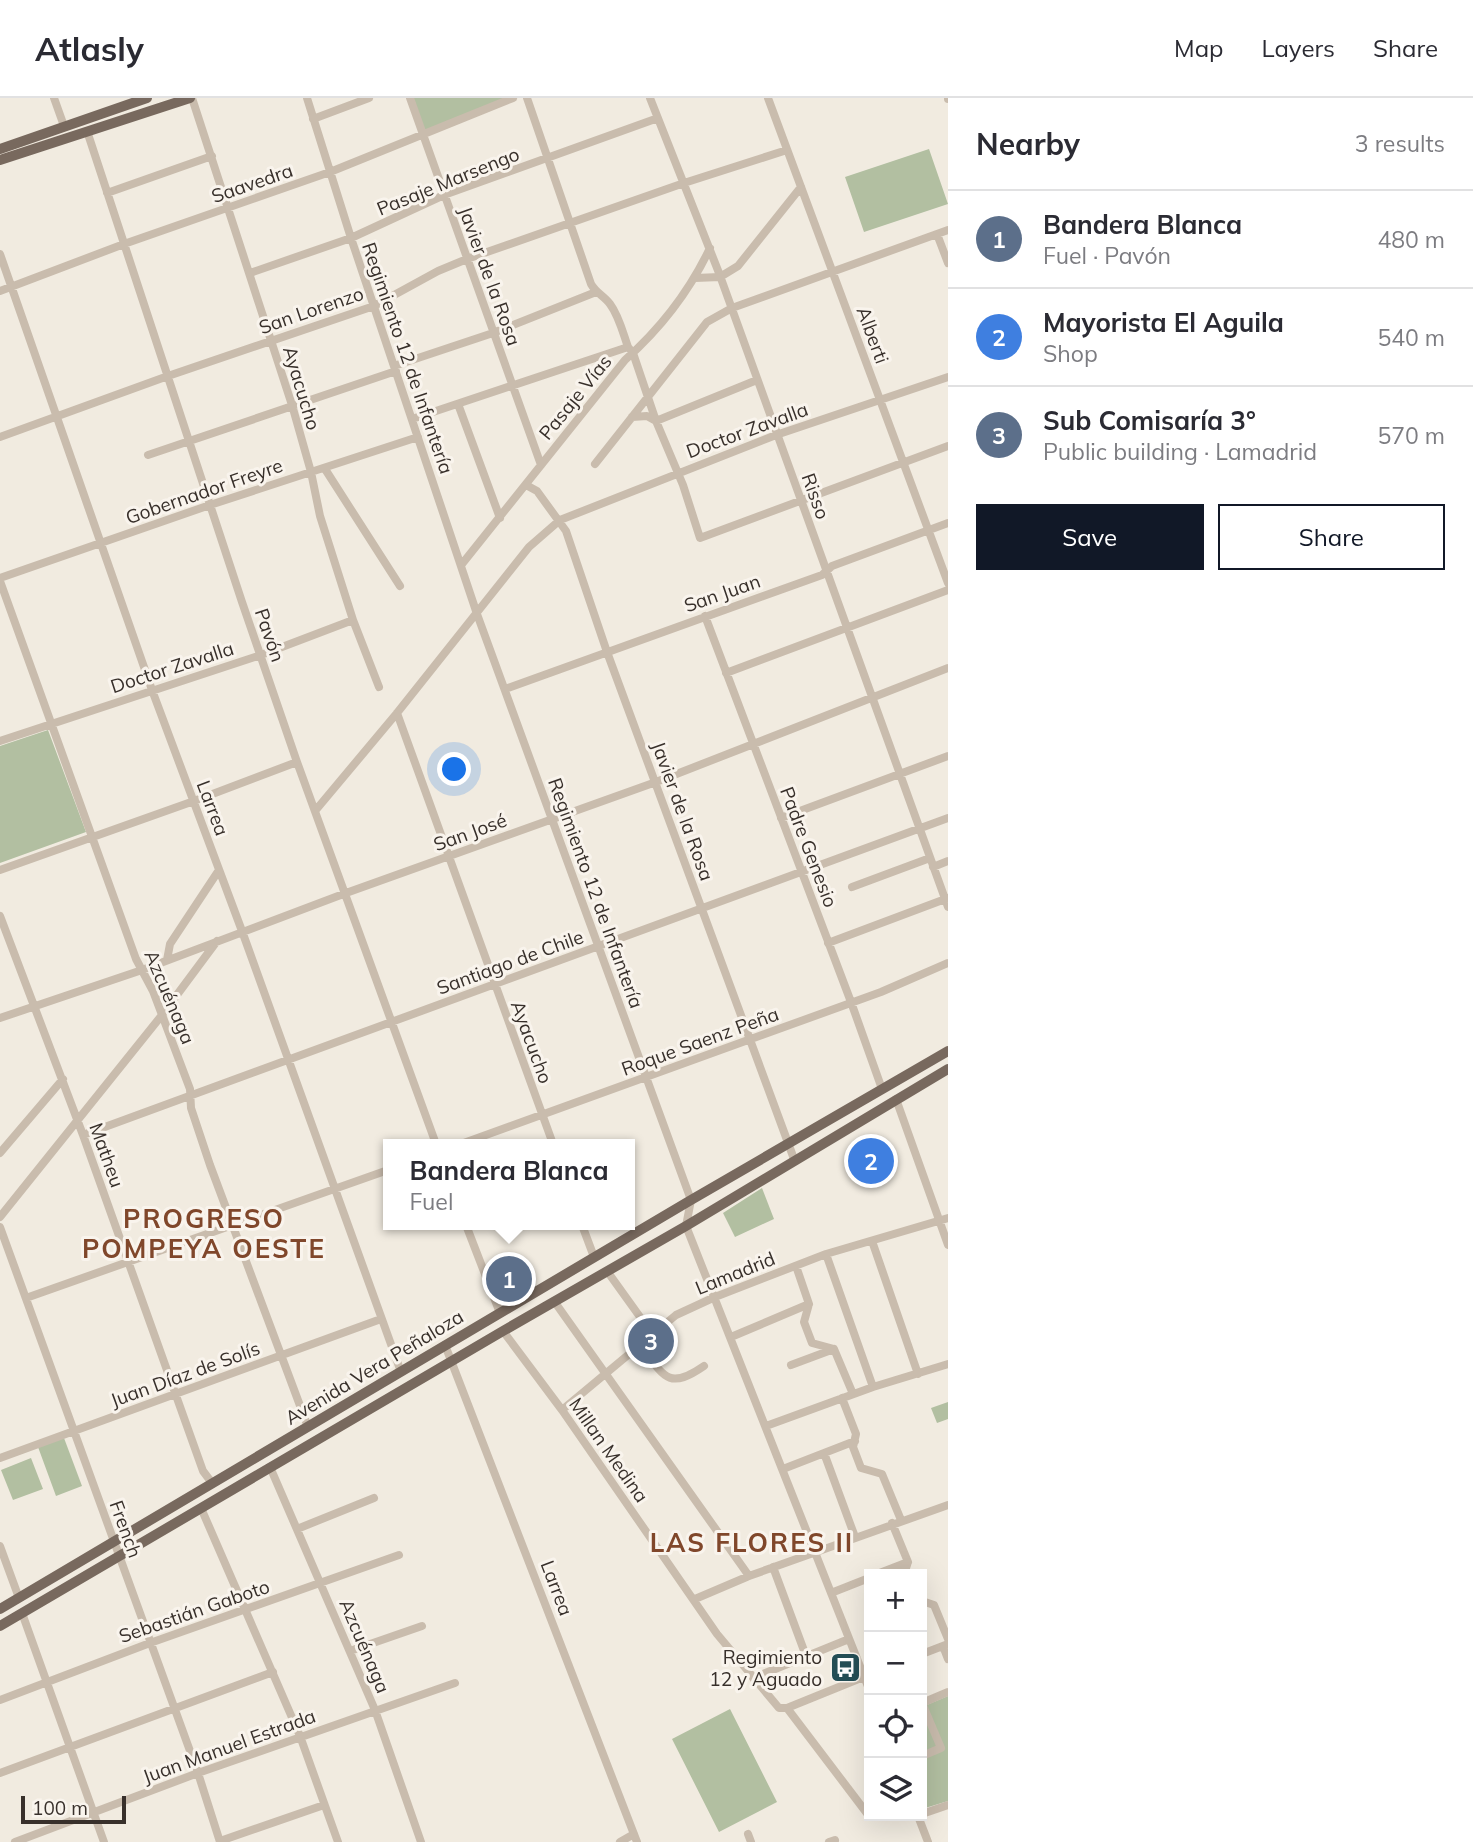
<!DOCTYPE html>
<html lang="en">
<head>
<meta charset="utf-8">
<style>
	:root { --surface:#fff; --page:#f7f7f7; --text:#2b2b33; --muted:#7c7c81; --line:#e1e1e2; --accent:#111827 }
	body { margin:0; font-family:Mulish,sans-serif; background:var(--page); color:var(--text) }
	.controls { position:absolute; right:21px; bottom:21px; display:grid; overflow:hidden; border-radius:0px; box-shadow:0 7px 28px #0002 }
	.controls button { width:63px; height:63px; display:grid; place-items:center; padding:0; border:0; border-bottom:2px solid var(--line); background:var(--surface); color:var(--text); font:35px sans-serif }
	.scale { position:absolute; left:21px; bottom:18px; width:105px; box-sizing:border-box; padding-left:7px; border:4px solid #38302b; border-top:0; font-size:19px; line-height:24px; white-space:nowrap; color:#38302b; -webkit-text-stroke:5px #f9f4ed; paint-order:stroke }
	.you { position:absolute; left:455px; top:672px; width:24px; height:24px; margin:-18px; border:5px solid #fff; border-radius:50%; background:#1a73e8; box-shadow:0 0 0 10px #1a73e833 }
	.badge { display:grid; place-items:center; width:46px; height:46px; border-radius:50%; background:var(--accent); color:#fff; font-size:23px; font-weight:700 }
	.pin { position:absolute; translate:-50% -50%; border:4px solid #fff; box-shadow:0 2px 7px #0006 }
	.popup { position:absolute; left:383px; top:1041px; width:252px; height:91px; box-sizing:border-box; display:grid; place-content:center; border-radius:0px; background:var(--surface); filter:drop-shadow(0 2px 5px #0005); font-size:23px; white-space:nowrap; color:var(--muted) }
	.popup b { font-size:26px; color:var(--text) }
	.popup::after { content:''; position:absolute; left:50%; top:100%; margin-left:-14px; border:14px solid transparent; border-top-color:var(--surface) }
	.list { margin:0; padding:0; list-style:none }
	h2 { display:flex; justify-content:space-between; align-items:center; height:91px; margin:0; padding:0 28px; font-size:30px }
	h2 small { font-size:23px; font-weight:400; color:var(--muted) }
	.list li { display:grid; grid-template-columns:46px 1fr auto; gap:21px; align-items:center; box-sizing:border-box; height:98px; padding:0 28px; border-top:2px solid var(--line) }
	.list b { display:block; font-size:26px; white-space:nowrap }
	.list p { margin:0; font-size:23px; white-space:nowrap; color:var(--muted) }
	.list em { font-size:23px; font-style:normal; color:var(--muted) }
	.actions { display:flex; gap:14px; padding:21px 28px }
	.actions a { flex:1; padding:16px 0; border:2px solid var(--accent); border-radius:0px; text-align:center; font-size:24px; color:var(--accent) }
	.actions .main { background:var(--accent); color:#fff }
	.icon { flex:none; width:38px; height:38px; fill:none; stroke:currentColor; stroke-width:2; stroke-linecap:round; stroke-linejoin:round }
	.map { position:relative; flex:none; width:948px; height:1744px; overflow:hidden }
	header { display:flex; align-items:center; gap:42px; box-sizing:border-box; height:98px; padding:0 35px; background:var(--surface); border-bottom:2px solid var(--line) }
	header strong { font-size:33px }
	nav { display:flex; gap:38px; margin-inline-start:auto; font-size:24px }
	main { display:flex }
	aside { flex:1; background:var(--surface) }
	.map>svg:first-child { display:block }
	.green { fill:#b2bfa1 }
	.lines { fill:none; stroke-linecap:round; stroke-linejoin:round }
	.minor { stroke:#c9bcad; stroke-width:8 }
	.major { stroke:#78695e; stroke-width:10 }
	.labels { text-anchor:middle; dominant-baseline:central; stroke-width:6; stroke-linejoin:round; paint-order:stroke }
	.street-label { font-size:19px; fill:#38302b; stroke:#f9f4ed }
	.poi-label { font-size:19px; fill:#38302b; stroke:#f9f4ed; text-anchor:end }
	.district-label { font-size:26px; font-weight:bold; letter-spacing:2px; fill:#80472b; stroke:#f9f4ed }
</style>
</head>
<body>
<header>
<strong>Atlasly</strong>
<nav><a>Map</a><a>Layers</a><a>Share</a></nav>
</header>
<main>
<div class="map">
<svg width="948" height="1744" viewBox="0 0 948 1744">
	<rect width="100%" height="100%" fill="#f1ebe0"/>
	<path class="green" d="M411 0H510L423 34Z
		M929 51 948 106 864 134 845 79Z
		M48 632 86 734 0 765V648Z
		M762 1090 774 1121 735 1139 723 1115Z
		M948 1304V1321L937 1325 931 1310Z
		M64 1340 82 1388 56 1398 38 1349Z
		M31 1360 43 1391 13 1402 1 1372Z
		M948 1598V1703L922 1711V1609Z
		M730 1611 777 1704 719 1734 672 1641Z"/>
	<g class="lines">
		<path class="minor" d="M54 0 64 28
			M192 0 292 307 311 374 320 418 353 522 379 589
			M307 0 351 140 477 516 691 1102 686 1128 869 1591
			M410 0 541 367
			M527 0 591 186C596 195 604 198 610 206 619 218 623 235 628 249
			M650 0 719 175 948 809
			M768 0 948 485
			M948 0V1
			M313 21 369 0
			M87 33 242 504 297 664 436 1046
			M107 95 212 58
			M937 136 948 165
			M0 156 152 592 242 833 401 1274
			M250 175 351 140 444 97 658 20
			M695 180 720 179 738 168 801 89
			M0 193 124 146 330 74 513 0
			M394 268 493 235 596 194
			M458 306 500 420
			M632 319 647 318 656 323 757 282
			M412 321 628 249 633 255 656 323 683 387 700 440 948 348
			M0 339 168 278 374 208 438 173 467 161 684 85 787 52
			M148 357 396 273
			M595 366 707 224 732 210 948 132
			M325 371 400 488
			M526 387 537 393 566 433 607 554 794 1061
			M462 466 625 262C660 231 690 192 710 150
			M0 480 210 407 418 339
			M0 483 136 861 153 893 190 991 191 1010 210 1067 308 1329
			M705 518 851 904 882 991
			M726 575 948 492
			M505 591 822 477 832 468 948 425
			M397 615 553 1046
			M0 643 261 557 353 522
			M315 713 397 615 529 449 560 422 776 337 948 279
			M781 720 948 658
			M933 769 948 763
			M0 772 194 703 297 664
			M852 789 930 760
			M0 818 83 1037 203 1373 212 1385
			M828 845 948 800
			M167 862 170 846 219 772
			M0 920 142 872 346 795 656 684 948 570
			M896 1001 948 1147
			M83 1037 948 720
			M461 1046 881 894 948 865
			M0 1055 63 981
			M0 1119 162 917 217 843
			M466 1127 500 1215
			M582 1127 594 1159
			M0 1129 198 1675 220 1744
			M872 1143 918 1276
			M826 1156 873 1289
			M796 1168 809 1206 804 1224 812 1245 834 1251 853 1296
			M607 1173 653 1237
			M26 1200 388 1072
			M554 1203 749 1478
			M503 1233 562 1312 717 1536 779 1610H787L869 1718
			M731 1239 809 1206
			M445 1247 637 1744
			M642 1248C663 1278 668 1293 704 1268
			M791 1267 834 1251
			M842 1300 856 1336 853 1349 861 1370 882 1376 901 1422
			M562 1312 676 1217 715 1199 826 1156 948 1120
			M766 1328 873 1289 948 1266
			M824 1355 855 1439
			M0 1360 381 1221
			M270 1369 375 1612 421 1744
			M783 1371 855 1343
			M201 1410 300 1638 338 1744
			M892 1425 908 1464 904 1476
			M297 1431 374 1400
			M0 1448 19 1500
			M773 1469 806 1558
			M877 1476 908 1464
			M831 1495 869 1480
			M695 1501 749 1478 948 1407
			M922 1503 934 1507 948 1541
			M22 1515 104 1744
			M943 1548 948 1561
			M350 1553 422 1528
			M922 1556 948 1546
			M753 1580 849 1541
			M0 1602 150 1545 399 1457
			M922 1605 948 1594
			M787 1610 866 1578
			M922 1658 941 1650 922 1605
			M0 1675 273 1574
			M922 1716 948 1707
			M918 1718 928 1744
			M748 1736 751 1744
			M220 1743 324 1707
			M15 1744 198 1675 455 1585
			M620 1744 634 1736
			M829 1744 835 1742"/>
		<path class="major" d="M0 51 147 0
			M0 62 190 0
			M0 1511 691 1102 948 953
			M0 1528 503 1233 686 1128 948 971"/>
	</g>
	<defs>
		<symbol id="bus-square" viewBox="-11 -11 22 22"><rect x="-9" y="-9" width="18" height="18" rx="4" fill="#244e56" stroke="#f9f4ed"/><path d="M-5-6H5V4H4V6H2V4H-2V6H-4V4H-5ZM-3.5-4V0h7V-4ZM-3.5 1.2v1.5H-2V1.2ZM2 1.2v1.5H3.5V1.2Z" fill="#fff"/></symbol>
	</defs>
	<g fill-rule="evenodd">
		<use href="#bus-square" x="828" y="1552" width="35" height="35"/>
	</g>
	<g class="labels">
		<g class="street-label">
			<text transform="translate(448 83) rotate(-22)">Pasaje Marsengo</text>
			<text transform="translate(252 85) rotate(-19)">Saavedra</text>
			<text transform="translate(490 178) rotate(70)">Javier de la Rosa</text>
			<text transform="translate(311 212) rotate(-19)">San Lorenzo</text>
			<text transform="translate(873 237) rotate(70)">Alberti</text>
			<text transform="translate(408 260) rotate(71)">Regimiento 12 de Infantería</text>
			<text transform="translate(302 290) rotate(73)">Ayacucho</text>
			<text transform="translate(575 299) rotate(-51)">Pasaje Vías</text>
			<text transform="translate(747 332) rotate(-20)">Doctor Zavalla</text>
			<text transform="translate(204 393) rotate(-19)">Gobernador Freyre</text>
			<text transform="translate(816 398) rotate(70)">Risso</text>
			<text transform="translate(722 495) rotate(-19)">San Juan</text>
			<text transform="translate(270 537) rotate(71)">Pavón</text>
			<text transform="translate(172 569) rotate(-18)">Doctor Zavalla</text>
			<text transform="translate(213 710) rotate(69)">Larrea</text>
			<text transform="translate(683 713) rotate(70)">Javier de la Rosa</text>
			<text transform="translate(470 734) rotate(-20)">San José</text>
			<text transform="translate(809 749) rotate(69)">Padre Genesio</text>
			<text transform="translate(596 795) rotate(70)">Regimiento 12 de Infantería</text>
			<text transform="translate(510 864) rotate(-20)">Santiago de Chile</text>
			<text transform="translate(170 899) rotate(67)">Azcuénaga</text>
			<text transform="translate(700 943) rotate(-20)">Roque Saenz Peña</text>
			<text transform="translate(532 944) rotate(70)">Ayacucho</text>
			<text transform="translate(107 1057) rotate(70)">Matheu</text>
			<text transform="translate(735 1175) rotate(-22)">Lamadrid</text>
			<text transform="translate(374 1269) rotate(-31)">Avenida Vera Peñaloza</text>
			<text transform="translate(185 1276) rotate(-20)">Juan Díaz de Solís</text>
			<text transform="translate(609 1352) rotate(55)">Millan Medina</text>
			<text transform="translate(126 1431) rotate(70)">French</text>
			<text transform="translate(557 1490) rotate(69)">Larrea</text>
			<text transform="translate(194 1513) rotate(-19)">Sebastián Gaboto</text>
			<text transform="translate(365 1548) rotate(67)">Azcuénaga</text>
			<text transform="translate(229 1648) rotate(-20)">Juan Manuel Estrada</text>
		</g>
		<g class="poi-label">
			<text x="822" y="1559">Regimiento<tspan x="822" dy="22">12 y Aguado</tspan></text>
		</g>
		<g class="district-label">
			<text x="204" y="1120">PROGRESO<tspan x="204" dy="30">POMPEYA OESTE</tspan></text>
			<text x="752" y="1444">LAS FLORES II</text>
		</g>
	</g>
</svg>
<div class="controls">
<button>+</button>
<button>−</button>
<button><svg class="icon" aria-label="locate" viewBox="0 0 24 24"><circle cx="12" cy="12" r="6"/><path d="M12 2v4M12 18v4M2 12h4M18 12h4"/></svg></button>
<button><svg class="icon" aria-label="layers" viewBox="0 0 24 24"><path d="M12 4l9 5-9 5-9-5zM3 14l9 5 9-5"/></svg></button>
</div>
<div class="scale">100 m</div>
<div class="you"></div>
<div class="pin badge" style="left:509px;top:1181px;background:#5c6f8a">1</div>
<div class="popup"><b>Bandera Blanca</b>Fuel</div>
<div class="pin badge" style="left:871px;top:1063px;background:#3f7fe0">2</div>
<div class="pin badge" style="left:651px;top:1243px;background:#5c6f8a">3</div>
</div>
<aside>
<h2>Nearby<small>3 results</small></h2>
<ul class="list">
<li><span class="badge" style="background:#5c6f8a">1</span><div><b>Bandera Blanca</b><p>Fuel · Pavón</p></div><em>480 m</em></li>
<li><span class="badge" style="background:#3f7fe0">2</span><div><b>Mayorista El Aguila</b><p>Shop</p></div><em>540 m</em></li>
<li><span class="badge" style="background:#5c6f8a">3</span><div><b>Sub Comisaría 3°</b><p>Public building · Lamadrid</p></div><em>570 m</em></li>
</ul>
<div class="actions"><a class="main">Save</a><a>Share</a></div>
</aside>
</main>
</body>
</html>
